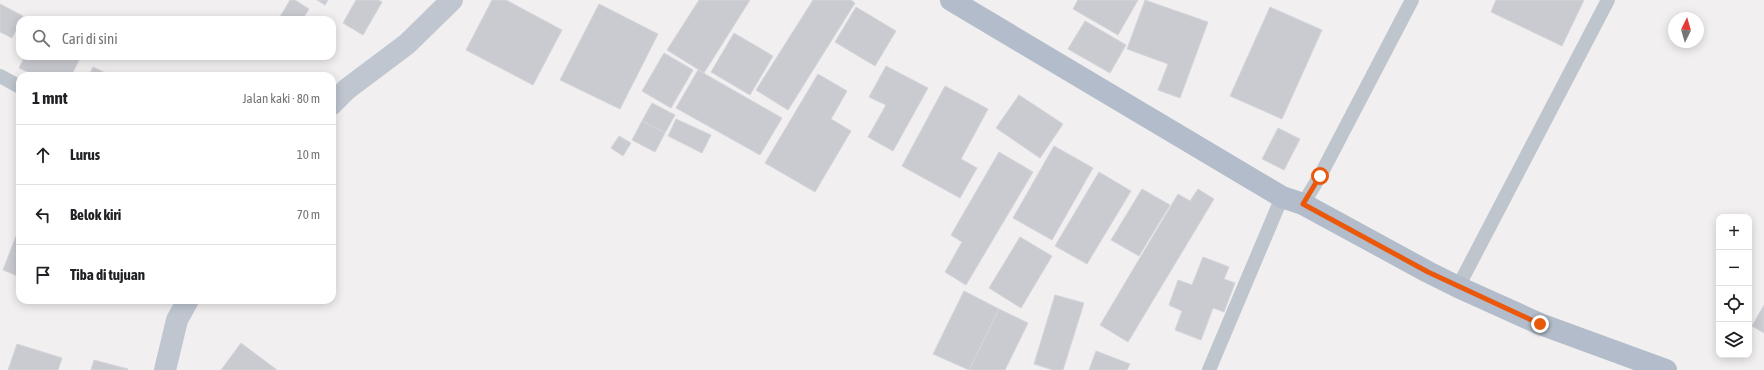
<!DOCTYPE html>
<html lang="id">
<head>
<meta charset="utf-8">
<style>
	:root { --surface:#fff; --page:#f2f2f2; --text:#202124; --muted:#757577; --line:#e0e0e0 }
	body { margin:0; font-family:"Asap Condensed",sans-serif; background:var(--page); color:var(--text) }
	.controls { position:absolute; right:12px; bottom:12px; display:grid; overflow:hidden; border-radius:8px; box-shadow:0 2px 10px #0003 }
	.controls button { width:36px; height:36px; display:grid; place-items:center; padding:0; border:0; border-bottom:1px solid var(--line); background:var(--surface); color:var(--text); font:20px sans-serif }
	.compass { position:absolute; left:1668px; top:12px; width:36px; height:36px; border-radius:50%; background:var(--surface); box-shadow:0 2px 10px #0003; rotate:5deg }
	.stop { position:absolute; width:12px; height:12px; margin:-9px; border:3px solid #ea580c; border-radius:50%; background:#fff }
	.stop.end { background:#ea580c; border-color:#fff; box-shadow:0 1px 4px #0008 }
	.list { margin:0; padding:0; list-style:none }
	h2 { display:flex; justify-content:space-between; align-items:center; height:52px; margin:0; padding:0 16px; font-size:17px }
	h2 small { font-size:13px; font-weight:400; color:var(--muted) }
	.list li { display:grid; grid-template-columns:26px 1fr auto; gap:12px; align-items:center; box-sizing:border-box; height:60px; padding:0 16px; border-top:1px solid var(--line) }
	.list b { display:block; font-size:15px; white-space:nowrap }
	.list em { font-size:13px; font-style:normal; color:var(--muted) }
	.icon { flex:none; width:22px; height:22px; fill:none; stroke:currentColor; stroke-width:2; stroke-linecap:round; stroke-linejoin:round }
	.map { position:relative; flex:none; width:1764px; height:370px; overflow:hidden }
	.search { position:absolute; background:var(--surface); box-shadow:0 2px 10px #0003; left:16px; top:16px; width:320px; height:44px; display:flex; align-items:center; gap:10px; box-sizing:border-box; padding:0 14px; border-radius:12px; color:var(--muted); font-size:15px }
	.panel { position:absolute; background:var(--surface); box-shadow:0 2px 10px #0003; left:16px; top:72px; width:320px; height:232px; border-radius:12px }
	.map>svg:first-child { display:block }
	.building { fill:#cacbd1; stroke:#d4d5da }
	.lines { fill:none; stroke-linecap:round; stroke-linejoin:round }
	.lane { stroke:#bfc5cc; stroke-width:14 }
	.secondary { stroke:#bfc6d0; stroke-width:22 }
	.primary { stroke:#b2bcca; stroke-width:22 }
	.route { stroke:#ea580c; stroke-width:5 }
</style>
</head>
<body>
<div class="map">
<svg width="1764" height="370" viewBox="0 0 1764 370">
	<rect width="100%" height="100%" fill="#f1efef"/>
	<path class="building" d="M290 0H295L309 9 302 20H278Z
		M317 0H328L325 5Z
		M356 0H378L382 2 363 35 343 23Z
		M492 0H506L562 30 533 85 466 50Z
		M699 0H750L704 73 667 50Z
		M813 0H851L855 3 788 110 756 90Z
		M1078 0H1138L1118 35 1073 9Z
		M1145 0 1208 22 1180 98 1158 90 1168 64 1127 49Z
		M1496 0H1584L1562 46 1491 12Z
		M0 4 23 16 12 38 0 32Z
		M599 4 658 34 620 109 560 80Z
		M856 7 896 31 875 66 835 42Z
		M1270 7 1322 30 1282 119 1230 96Z
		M1085 21 1126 45 1110 73 1068 49Z
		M734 33 773 56 750 95 711 72Z
		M664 53 693 70 671 108 642 91Z
		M25 56H81L71 76H37L19 68Z
		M886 66 928 88 893 151 868 137 886 105 869 97Z
		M93 67 112 76H89Z
		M698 70 782 118 760 155 676 108Z
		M818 74 847 91 831 119 851 131 815 192 765 163Z
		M945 86 988 109 961 159 977 168 960 198 902 166Z
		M1019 95 1063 124 1040 158 996 128Z
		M652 103 675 115 665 133 642 121Z
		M676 119 711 135 702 153 668 136Z
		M642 121 665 133 655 152 632 140Z
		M1278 128 1300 139 1284 170 1262 159Z
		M619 136 631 143 623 156 611 148Z
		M1054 146 1093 168 1052 240 1013 218Z
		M999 152 1033 172 966 285 945 272 962 242 951 235Z
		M1099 172 1131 191 1087 264 1055 246Z
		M1142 189 1170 205 1139 256 1111 240Z
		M1198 189 1214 199 1128 342 1100 325 1178 194 1190 201Z
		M16 236 20 238V277L3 270Z
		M1020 237 1052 256 1021 308 989 288Z
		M1203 257 1229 267 1224 279 1235 283 1224 312 1213 308 1201 340 1175 330 1182 311 1169 305 1178 280 1192 285Z
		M964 291 999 309 969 370 933 354Z
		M1055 295 1084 303 1063 370H1053L1034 364Z
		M1764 305V333L1752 326Z
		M999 309 1028 323 1005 370H969Z
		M241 343 277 370H221Z
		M17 344 62 358 58 370H8Z
		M1096 351 1130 364 1127 370H1089Z
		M94 360 128 369V370H91Z"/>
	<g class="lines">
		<path class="lane" d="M0 76 20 87
			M1303 204 1320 176 1412 0
			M1458 287 1608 0
			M1209 370 1282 197"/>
		<path class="secondary" d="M332 104 347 89 407 44 452 0
			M165 370 177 320 188 300"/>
		<path class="primary" d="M951 0 1282 197 1303 204 1428 272 1458 287 1540 324 1666 370"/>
	</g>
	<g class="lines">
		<path class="route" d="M1320 176 1303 204 1428 272 1540 324"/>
	</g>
</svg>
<div class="controls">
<button>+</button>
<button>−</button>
<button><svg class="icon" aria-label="locate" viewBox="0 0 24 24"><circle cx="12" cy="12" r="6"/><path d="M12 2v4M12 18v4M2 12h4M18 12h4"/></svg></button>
<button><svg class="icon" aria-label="layers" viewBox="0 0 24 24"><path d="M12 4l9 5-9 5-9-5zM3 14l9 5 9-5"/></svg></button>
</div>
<svg class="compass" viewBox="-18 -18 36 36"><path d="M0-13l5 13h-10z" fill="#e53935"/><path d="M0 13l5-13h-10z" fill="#757577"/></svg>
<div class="stop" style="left:1320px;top:176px"></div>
<div class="stop end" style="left:1540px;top:324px"></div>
<div class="search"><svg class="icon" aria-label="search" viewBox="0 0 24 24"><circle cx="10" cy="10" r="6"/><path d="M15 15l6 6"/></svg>Cari di sini</div>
<section class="panel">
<h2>1 mnt<small>Jalan kaki · 80 m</small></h2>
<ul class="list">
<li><svg class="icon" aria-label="ahead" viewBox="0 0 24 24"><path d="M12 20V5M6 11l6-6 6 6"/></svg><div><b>Lurus</b></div><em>10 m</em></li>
<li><svg class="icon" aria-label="left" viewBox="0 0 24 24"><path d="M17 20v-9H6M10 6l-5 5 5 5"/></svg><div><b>Belok kiri</b></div><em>70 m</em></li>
<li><svg class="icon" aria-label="arrive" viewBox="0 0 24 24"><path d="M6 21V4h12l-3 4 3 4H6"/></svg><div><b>Tiba di tujuan</b></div></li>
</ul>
</section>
</div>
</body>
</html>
